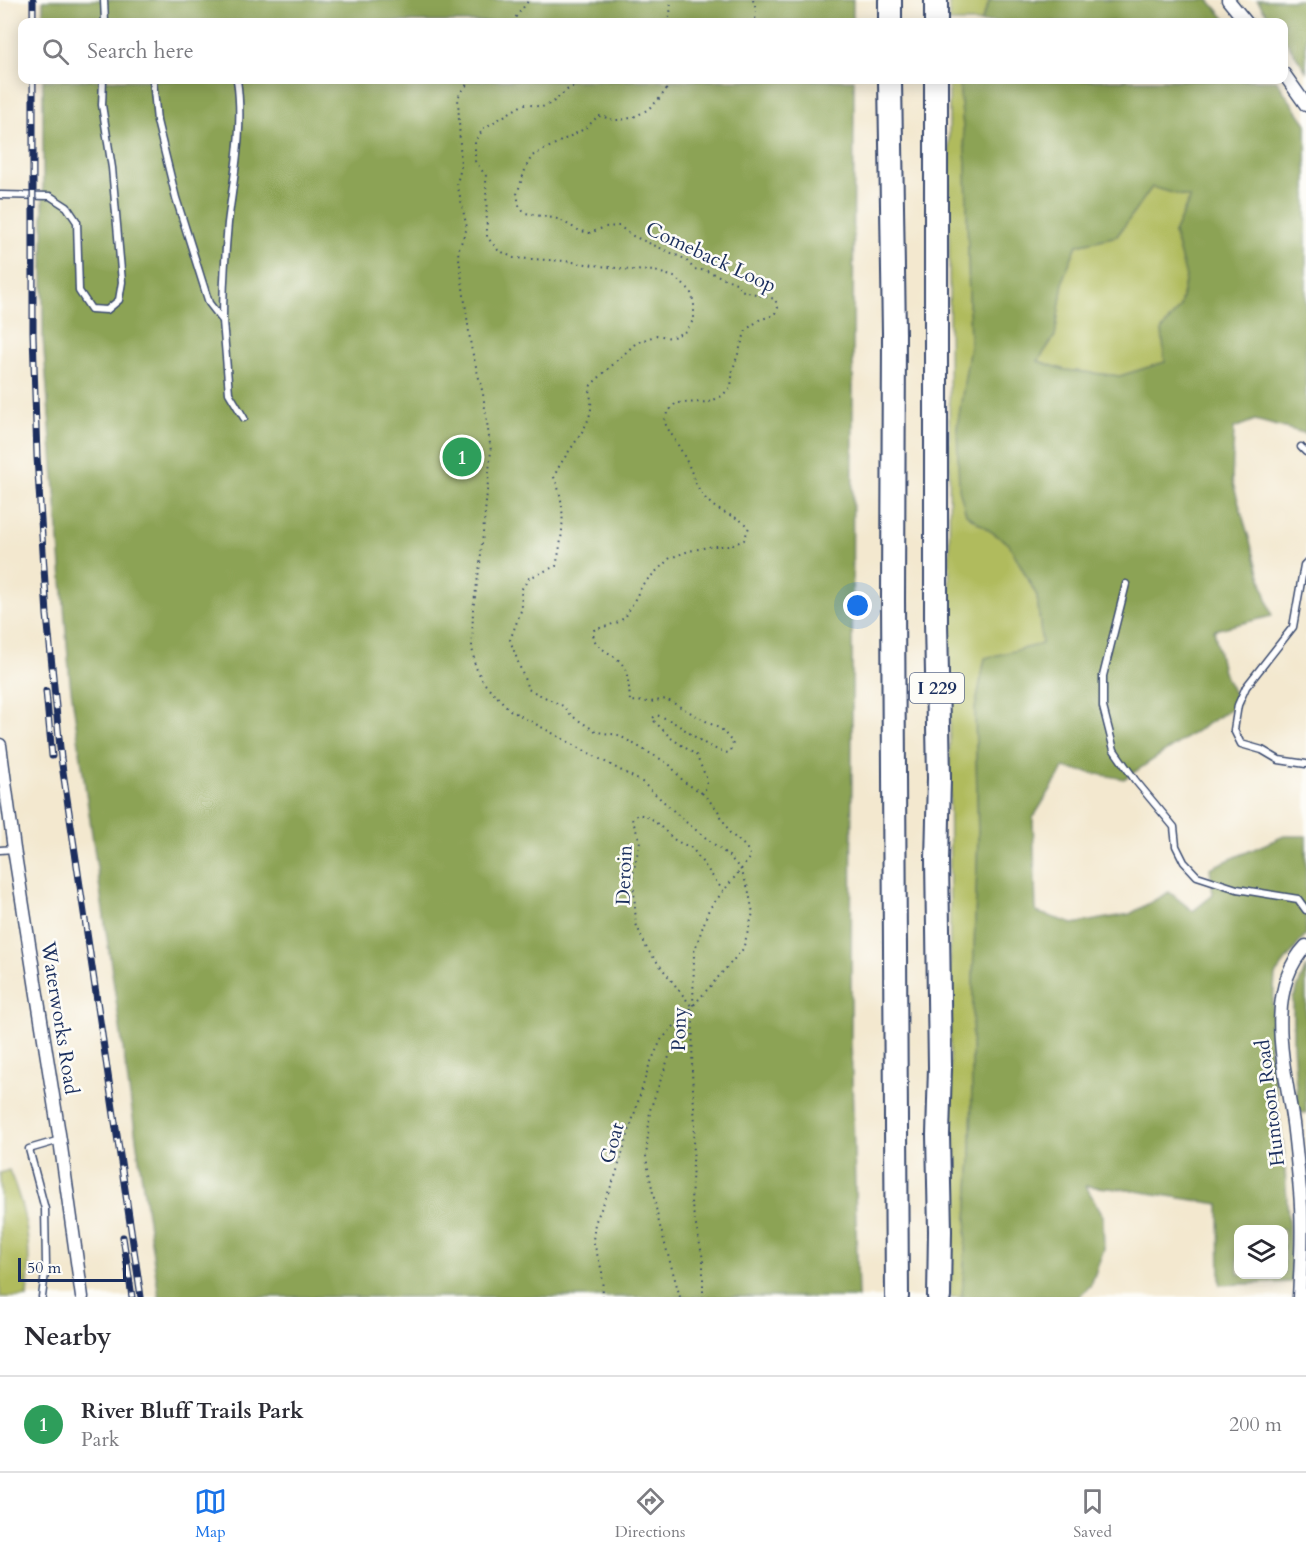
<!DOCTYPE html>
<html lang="en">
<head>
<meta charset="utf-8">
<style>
	:root { --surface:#fff; --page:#f7f7f7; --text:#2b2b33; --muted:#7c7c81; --line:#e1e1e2; --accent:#1a73e8 }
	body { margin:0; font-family:Cardo,serif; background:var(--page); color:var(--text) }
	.controls { position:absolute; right:18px; bottom:18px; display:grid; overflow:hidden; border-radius:12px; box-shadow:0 3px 15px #0003 }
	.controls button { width:54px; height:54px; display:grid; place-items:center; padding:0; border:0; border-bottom:2px solid var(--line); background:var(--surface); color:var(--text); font:30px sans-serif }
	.scale { position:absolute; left:18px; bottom:15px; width:108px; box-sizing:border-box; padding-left:6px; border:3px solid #1b2f5e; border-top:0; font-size:16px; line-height:21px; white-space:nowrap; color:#1b2f5e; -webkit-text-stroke:4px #fdfcf7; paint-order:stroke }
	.you { position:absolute; left:858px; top:606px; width:21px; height:21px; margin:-15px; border:4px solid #fff; border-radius:50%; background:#1a73e8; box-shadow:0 0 0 9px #1a73e833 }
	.badge { display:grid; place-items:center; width:39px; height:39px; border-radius:50%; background:var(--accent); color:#fff; font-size:20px; font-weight:700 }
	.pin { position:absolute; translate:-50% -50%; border:3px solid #fff; box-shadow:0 2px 6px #0006 }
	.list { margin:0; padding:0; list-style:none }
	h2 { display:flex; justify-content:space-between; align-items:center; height:78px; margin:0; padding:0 24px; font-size:26px }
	h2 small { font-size:20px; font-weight:400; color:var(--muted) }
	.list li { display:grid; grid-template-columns:39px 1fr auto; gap:18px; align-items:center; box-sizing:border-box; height:96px; padding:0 24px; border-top:2px solid var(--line) }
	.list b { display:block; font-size:22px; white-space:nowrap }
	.list p { margin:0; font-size:20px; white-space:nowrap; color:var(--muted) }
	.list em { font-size:20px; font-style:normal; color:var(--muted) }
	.icon { flex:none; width:33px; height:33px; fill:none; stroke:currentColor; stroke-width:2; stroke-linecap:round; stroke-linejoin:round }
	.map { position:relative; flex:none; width:1306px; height:1297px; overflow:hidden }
	.search { position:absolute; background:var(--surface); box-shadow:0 3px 15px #0003; left:18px; right:18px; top:18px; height:66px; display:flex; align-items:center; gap:15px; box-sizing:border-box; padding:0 21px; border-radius:12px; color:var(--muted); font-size:22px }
	.sheet { height:174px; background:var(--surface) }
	nav { display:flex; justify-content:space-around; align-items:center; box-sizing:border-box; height:84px; border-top:2px solid var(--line); background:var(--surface); font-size:16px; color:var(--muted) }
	nav a { display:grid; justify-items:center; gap:3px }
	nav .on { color:var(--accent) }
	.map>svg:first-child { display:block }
	.green { fill:#b0bb5d; stroke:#66755e; stroke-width:1.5 }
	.forest { fill:#8ca354; stroke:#546959; stroke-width:1.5; fill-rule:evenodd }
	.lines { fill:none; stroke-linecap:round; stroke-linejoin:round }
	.service-casing { stroke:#3b4b6f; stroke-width:9 }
	.minor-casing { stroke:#3b4b6f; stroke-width:15 }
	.motorway-casing { stroke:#3b4b6f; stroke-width:26 }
	.path { stroke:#3b4b6f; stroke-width:2; stroke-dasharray:1.5 4.5; stroke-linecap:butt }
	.service { stroke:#fff; stroke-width:6 }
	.minor { stroke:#fff; stroke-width:12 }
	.motorway { stroke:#fff; stroke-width:22 }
	.rail-casing { stroke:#1b2f5e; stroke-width:7 }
	.rail { stroke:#fdfcf7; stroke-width:4.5; stroke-dasharray:14; stroke-linecap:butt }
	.labels { text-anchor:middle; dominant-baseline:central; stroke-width:5; stroke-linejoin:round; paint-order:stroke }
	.shield { fill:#fdfcf7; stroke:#5f6c8c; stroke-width:1.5 }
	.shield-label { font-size:18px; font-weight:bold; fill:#1b2f5e }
	.street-label { font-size:20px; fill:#1b2f5e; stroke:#fdfcf7 }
</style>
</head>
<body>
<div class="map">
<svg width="1306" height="1297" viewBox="0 0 1306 1297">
	<rect width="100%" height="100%" fill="#fdfcf7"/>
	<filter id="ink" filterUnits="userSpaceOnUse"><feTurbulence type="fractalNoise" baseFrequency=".0167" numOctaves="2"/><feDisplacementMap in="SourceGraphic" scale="12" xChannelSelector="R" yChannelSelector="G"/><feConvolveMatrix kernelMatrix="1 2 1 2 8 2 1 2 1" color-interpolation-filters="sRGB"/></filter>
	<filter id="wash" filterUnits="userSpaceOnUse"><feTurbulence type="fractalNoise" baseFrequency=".008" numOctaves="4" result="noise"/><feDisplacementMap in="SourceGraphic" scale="24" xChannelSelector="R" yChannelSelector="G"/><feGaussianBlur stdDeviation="1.35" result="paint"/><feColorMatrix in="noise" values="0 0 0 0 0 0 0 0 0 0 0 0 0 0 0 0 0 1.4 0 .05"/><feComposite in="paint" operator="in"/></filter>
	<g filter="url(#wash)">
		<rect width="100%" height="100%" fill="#f3e8cf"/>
		<path class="green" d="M949 0H990L981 22H949Z
			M949 80H959L966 163 970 346 957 428 966 514 1009 544 1037 596 1042 644 985 658 975 709 978 837 973 979 971 1159 962 1297H950Z
			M1152 187 1190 197 1174 233 1186 276 1180 307 1162 330 1165 362 1120 376 1065 370 1038 361 1055 336 1064 276 1077 245 1117 236Z
			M9 1170C28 1214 32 1249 27 1297H0V1173Z"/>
		<path class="forest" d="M43 0H853V22H43Z
			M990 0H1209L1228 22H981Z
			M1257 0H1306V71L1284 38V22H1272Z
			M43 80H854L851 1038 858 1297H159L70 682 43 338Z
			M959 80H1276L1306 124V435L1304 433 1255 420 1234 428 1232 480 1272 616 1214 630 1223 672 1239 703 1124 779 1064 768 1033 818 1036 912 1073 924 1130 914 1169 892 1193 911 1213 895 1210 868 1284 836H1306V934L1275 975 1270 1050 1284 1153 1292 1282 1220 1285 1219 1204 1129 1190 1086 1186 1103 1216 1104 1249 1091 1285 1078 1297H962L971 1159 973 979 978 837 975 709 985 658 1042 644 1037 596 1009 544 966 514 959 489 957 428 970 346 966 163ZM1152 187 1190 198 1174 233 1186 277 1180 307 1162 330 1165 362 1120 376 1065 370 1038 361 1055 336 1064 276 1077 245 1117 236ZM1238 1230H1284V1274H1238Z
			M1306 967V1113L1298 1112 1293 1045V999Z"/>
	</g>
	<g filter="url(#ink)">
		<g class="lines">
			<defs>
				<path id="service" d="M104 0 105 22
					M153 80 157 121 176 198 209 303 223 321 229 393 244 418
					M0 195 50 196 67 207 77 222 79 291 91 309 107 310 119 300 122 282 112 168 102 105 103 80
					M223 321C223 288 225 256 228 223 234 175 244 127 237 80
					M1301 447 1306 452
					M1306 563 1304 565 1293 627 1246 687 1238 705 1234 730 1241 744 1262 750 1279 760 1306 764
					M1126 584 1103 676V707L1114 750 1135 780 1174 827 1176 846 1184 862 1197 876 1237 889 1298 899 1306 910
					M0 850 14 849
					M42 1297 46 1265 45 1209 29 1149 60 1140"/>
				<path id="minor" d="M1228 0 1246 22
					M1284 74 1306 105
					M0 745 14 849 60 1140 82 1297
					M1299 1297C1301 1262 1303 1226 1300 1191 1298 1169 1296 1146 1293 1123 1285 1068 1263 991 1306 946"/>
				<path id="motorway" d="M936 0V22
					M890 22V0
					M890 80 894 333 893 599 897 1297
					M936 80V622L939 778 937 860 940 1067 938 1135 940 1231 939 1297"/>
			</defs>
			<use href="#service" class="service-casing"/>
			<use href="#minor" class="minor-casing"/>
			<use href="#motorway" class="motorway-casing"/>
			<path class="path" d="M753 0 756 9 755 22
				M512 22 529 0
				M665 22 670 16 671 0
				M470 80 458 97 461 168 457 183 467 228 458 251 471 347 483 394 491 451 480 564 473 609 472 647 475 666 484 683 510 710 642 782 687 823 729 856 741 870 748 888 753 913 743 949 692 1007 671 1051 650 1110 646 1158 659 1223 680 1297
				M608 80 585 81 567 90 552 103 542 107 524 104 484 128 475 141V161L486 176 487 237 498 250 514 258 565 261 630 270 655 271 674 277 690 290 694 303V319L686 331 671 338 657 335 636 343 591 385C589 394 592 401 591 409 588 432 563 454 554 477 567 506 563 535 556 566L529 578 521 590 522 608 510 640 528 689 563 706 572 716 597 732 618 735 669 764 684 782 702 793 706 788V777L696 755 671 738 652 719 656 715C683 722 702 749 729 753L733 743 722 730 666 699 650 702 630 701C629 690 629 673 622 664 614 652 589 648 594 630L619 622 626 616 643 584 670 558 689 551 713 546H730L744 540 749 527C739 516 721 514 710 503 695 490 694 474 685 458 679 445 670 434 664 421L667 413 676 403 709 402 722 396 731 386 733 369 746 330 759 320 774 315 778 308 775 299 740 290 736 283 707 271 694 269 685 259 633 236 619 226 605 227 590 233 580 231 558 219 525 213 519 205 517 194 526 167 532 156 586 128 598 116C604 116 610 120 616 120 641 120 662 101 671 80
				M702 793 717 809 730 833 746 847 751 857 709 909 694 952 692 1072 695 1124 691 1202 703 1259V1297
				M603 1297 602 1271 593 1240 595 1223 615 1177 649 1066 661 1040 692 1007 647 949 636 924 633 874 640 841 632 819 639 814 652 819 676 841 692 848 724 892"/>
			<use href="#service" class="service"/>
			<use href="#minor" class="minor"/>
			<use href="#motorway" class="motorway"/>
			<defs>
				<path id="rail" d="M33 22V0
					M33 80V333L37 457 47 615 61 758 141 1297
					M46 691 52 756
					M123 1237 132 1297"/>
			</defs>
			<use href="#rail" class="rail-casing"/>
			<use href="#rail" class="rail"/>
		</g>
	</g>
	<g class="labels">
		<rect class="shield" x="910" y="673" width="54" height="30" rx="4.5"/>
		<g class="shield-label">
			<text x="937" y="688">I 229</text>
		</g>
		<g class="street-label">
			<text transform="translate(711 257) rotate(25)">Comeback Loop</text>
			<text transform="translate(624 875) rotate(-88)">Deroin</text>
			<text transform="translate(60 1018) rotate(81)">Waterworks Road</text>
			<text transform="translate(679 1029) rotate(-89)">Pony</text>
			<text transform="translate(1270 1103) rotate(-97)">Huntoon Road</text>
			<text transform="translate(612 1143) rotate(-74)">Goat</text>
		</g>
	</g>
</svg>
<div class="controls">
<button><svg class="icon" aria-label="layers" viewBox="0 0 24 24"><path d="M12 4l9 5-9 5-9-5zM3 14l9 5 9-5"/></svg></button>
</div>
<div class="scale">50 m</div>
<div class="you"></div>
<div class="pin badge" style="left:462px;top:457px;background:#2e9e5b">1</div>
<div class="search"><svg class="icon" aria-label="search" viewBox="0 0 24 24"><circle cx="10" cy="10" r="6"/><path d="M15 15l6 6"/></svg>Search here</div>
</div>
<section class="sheet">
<h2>Nearby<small></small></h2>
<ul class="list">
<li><span class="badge" style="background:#2e9e5b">1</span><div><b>River Bluff Trails Park</b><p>Park</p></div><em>200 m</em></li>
</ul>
</section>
<nav>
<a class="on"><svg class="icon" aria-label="map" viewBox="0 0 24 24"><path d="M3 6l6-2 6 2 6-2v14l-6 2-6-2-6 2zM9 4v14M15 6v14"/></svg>Map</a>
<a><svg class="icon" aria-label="directions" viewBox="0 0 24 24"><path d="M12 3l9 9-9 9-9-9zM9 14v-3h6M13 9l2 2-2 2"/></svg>Directions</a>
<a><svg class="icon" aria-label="saved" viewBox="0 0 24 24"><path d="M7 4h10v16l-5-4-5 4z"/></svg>Saved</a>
</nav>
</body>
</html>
